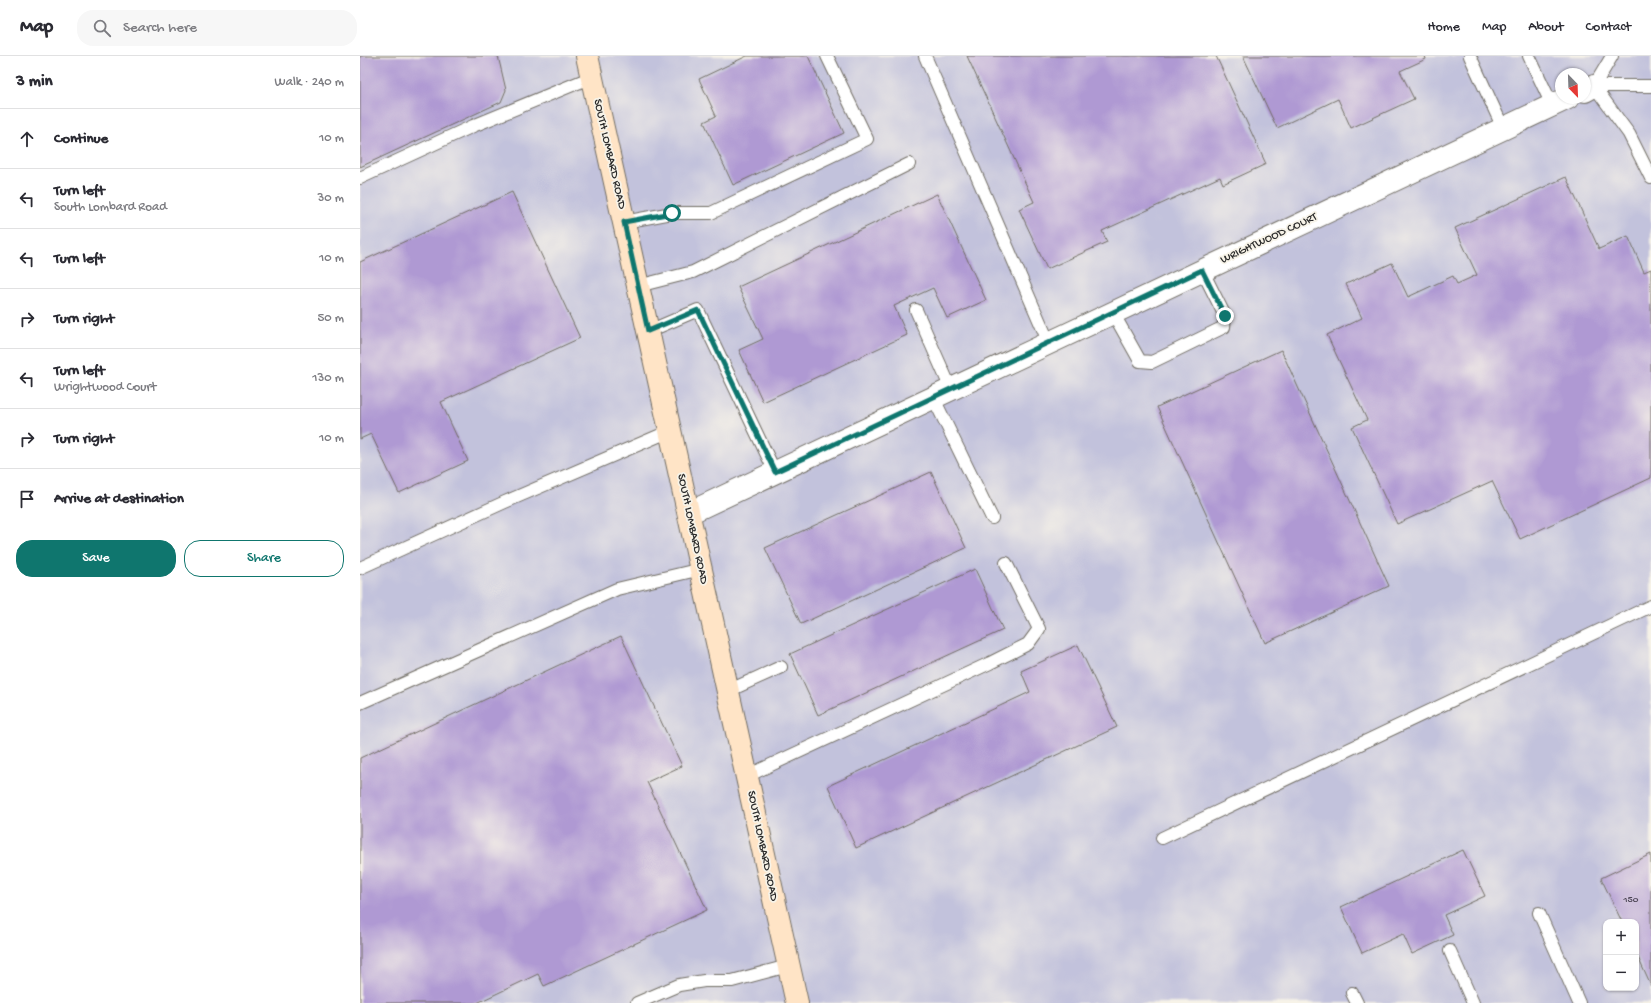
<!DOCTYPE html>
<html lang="en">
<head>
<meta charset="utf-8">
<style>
	:root { --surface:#fff; --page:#f7f7f7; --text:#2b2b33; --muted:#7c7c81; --line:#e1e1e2; --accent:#0f766e }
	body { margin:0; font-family:"Gochi Hand",sans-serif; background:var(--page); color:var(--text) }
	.controls { position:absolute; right:12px; bottom:12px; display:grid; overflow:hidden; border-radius:8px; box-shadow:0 1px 3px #0004 }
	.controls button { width:36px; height:36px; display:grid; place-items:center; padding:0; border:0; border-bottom:1px solid var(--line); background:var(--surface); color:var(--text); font:20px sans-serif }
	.compass { position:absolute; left:1195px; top:12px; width:36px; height:36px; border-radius:50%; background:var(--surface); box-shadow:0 1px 3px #0004; rotate:157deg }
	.stop { position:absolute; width:12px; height:12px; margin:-9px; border:3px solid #0f766e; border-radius:50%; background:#fff }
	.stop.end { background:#0f766e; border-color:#fff; box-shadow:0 1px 4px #0008 }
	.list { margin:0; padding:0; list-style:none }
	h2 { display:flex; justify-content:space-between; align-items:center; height:52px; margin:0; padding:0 16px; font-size:17px }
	h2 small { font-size:13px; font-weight:400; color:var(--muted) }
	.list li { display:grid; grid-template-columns:26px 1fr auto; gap:12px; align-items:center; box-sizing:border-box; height:60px; padding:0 16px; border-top:1px solid var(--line) }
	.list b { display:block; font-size:15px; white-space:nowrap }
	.list p { margin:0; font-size:13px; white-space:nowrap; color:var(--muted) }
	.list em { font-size:13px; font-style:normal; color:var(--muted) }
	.actions { display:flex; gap:8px; padding:12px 16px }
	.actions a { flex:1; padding:9px 0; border:1px solid var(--accent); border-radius:16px; text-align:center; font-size:14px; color:var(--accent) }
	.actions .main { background:var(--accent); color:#fff }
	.icon { flex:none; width:22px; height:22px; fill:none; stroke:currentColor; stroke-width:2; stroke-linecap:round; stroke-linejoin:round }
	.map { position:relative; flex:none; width:1291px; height:947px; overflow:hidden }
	header { display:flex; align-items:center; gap:24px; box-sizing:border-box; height:56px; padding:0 20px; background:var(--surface); border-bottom:1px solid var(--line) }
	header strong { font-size:19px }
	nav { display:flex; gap:22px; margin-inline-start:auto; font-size:14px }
	.search { width:280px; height:36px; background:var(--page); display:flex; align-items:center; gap:10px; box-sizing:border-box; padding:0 14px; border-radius:16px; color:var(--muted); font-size:15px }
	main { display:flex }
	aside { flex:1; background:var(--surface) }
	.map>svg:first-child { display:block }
	.industrial { fill:#c2c2dc; fill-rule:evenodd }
	.building { fill:#af99d3 }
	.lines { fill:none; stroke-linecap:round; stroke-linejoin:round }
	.lane-casing { stroke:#706c63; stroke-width:14 }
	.street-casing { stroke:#706c63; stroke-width:24 }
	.secondary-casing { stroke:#706c63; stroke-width:24 }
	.lane { stroke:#fff; stroke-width:12 }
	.street { stroke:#fff; stroke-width:22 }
	.secondary { stroke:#ffe4c6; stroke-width:22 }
	.route { stroke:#0f766e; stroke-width:5 }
	.labels { text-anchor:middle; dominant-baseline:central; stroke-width:3.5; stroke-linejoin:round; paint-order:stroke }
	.number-label { font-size:10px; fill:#4c4655 }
	.street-label { font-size:12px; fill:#2b2b2b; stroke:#f7f3e8 }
</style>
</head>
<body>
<header>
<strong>Map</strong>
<div class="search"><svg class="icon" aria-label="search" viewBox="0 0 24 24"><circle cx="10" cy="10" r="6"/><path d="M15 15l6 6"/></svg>Search here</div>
<nav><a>Home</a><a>Map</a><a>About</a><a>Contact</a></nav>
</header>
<main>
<aside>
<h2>3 min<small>Walk · 240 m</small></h2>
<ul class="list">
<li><svg class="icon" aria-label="ahead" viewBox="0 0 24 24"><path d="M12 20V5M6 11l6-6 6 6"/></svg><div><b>Continue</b></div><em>10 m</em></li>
<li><svg class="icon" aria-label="left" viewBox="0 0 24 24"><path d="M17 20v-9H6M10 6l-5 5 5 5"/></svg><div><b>Turn left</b><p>South Lombard Road</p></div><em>30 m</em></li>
<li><svg class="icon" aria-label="left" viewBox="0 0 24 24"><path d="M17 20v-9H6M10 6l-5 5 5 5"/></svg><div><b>Turn left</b></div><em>10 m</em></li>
<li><svg class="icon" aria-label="right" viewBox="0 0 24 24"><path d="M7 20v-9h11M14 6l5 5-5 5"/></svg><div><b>Turn right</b></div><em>50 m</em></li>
<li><svg class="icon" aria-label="left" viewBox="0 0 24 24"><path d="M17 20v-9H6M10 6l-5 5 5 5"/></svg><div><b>Turn left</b><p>Wrightwood Court</p></div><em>130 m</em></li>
<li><svg class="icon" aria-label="right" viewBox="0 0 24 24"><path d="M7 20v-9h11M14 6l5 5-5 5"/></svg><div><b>Turn right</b></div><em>10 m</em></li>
<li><svg class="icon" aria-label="arrive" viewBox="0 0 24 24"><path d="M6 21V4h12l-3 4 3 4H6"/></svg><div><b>Arrive at destination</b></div></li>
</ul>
<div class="actions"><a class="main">Save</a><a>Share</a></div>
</aside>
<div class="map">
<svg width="1291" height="947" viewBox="0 0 1291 947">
	<rect width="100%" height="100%" fill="#f7f3e8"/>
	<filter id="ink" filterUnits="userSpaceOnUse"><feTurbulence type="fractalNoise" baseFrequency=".025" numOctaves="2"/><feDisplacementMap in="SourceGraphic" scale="8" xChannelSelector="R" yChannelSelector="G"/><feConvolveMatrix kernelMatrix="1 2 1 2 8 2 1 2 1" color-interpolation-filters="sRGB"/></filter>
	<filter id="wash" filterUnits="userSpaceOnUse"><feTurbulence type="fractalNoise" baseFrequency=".012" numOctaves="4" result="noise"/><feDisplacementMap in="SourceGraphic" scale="16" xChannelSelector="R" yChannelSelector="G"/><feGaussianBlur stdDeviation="0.9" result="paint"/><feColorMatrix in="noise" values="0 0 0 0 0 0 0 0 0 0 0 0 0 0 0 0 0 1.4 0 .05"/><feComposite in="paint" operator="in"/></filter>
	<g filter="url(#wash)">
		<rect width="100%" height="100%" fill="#f1e5cc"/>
		<path class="industrial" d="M0 0H1291V947H0ZM1201 18H1225V42H1201ZM1246 866H1276V932H1246Z"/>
		<g id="blocks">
			<path class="building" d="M0 0H138L146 34 141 46 0 111Z
				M387 0H448L484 77 373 129 344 66 356 60 339 23Z
				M607 0H856L906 108 863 128 860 121 742 175 747 186 687 213 659 153 674 146Z
				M883 0H1065L1066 3 1040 15 1054 43 991 72 978 43 917 72Z
				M1206 121 1239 193 1268 180 1284 216 1291 213V422L1160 483 1132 425 1037 468 992 371 1007 364 967 279 1002 262 986 228 1032 207 1048 241 1093 220 1097 228 1117 219 1095 172Z
				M152 136 220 282 81 346 108 405 39 437 11 378 0 383V206Z
				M577 138 626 244 587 262 573 232 534 250 547 279 403 346 379 294 403 283 378 231Z
				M921 294 1029 530 905 587 797 351Z
				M571 416 606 492 441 568 405 492Z
				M615 513 643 574 458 659 430 598Z
				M261 580 322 710 287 726 347 854 184 930 178 918 117 947H0V702Z
				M718 589 757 671 496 792 468 730 670 636 661 615Z
				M1103 794 1125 840 1084 859 1093 879 1052 898 1043 878 1002 897 981 851Z
				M1291 798V930L1276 897V866H1262L1241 822Z"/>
		</g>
	</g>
	<g filter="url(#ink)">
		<use href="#blocks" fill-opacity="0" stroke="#706c63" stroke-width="1"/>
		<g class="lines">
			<defs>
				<path id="lane" d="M565 0 689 287
					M1110 0 1143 72
					M1169 0 1192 49
					M1234 30 1269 78 1291 122
					M1234 30H1291
					M1234 30 1252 0
					M0 122 113 70 232 21
					M264 166 312 157H351L507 83 467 0
					M278 230 333 216 549 108
					M556 254 591 333
					M753 257 780 305 792 306 864 271 865 260 842 214
					M289 275 338 254 415 416
					M573 341 632 462
					M0 512 145 446 310 375
					M368 635 421 611
					M0 647 257 533 341 513
					M387 720 630 607 668 588 679 573 646 507
					M802 782 1291 550
					M1179 857 1219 947
					M1090 895 1113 947
					M992 937 997 947
					M277 947 319 929 344 925H372L428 910"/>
				<path id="street" d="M1225 35 1234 30
					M329 457 1208 42"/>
				<path id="secondary" d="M227 0 437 947"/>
			</defs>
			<use href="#lane" class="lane-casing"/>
			<use href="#street" class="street-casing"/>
			<use href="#secondary" class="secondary-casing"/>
			<use href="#lane" class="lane"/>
			<use href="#street" class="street"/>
			<use href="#secondary" class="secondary"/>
		</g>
	</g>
	<g class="lines" filter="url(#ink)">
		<path class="route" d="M312 157 264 166 288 275 338 254 415 416 842 214 865 260"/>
	</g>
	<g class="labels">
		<g class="number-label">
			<text x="1271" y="844">150</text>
		</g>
		<g class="street-label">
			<text transform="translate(249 98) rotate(77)">SOUTH LOMBARD ROAD</text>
			<text transform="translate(909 183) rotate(-25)">WRIGHTWOOD COURT</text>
			<text transform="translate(332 473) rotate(78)">SOUTH LOMBARD ROAD</text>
			<text transform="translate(402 790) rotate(78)">SOUTH LOMBARD ROAD</text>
		</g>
	</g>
</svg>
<div class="controls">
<button>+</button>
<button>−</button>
</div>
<svg class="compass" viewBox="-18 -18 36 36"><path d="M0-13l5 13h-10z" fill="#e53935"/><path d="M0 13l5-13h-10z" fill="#7c7c81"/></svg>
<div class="stop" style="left:312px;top:157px"></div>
<div class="stop end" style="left:865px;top:260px"></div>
</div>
</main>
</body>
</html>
